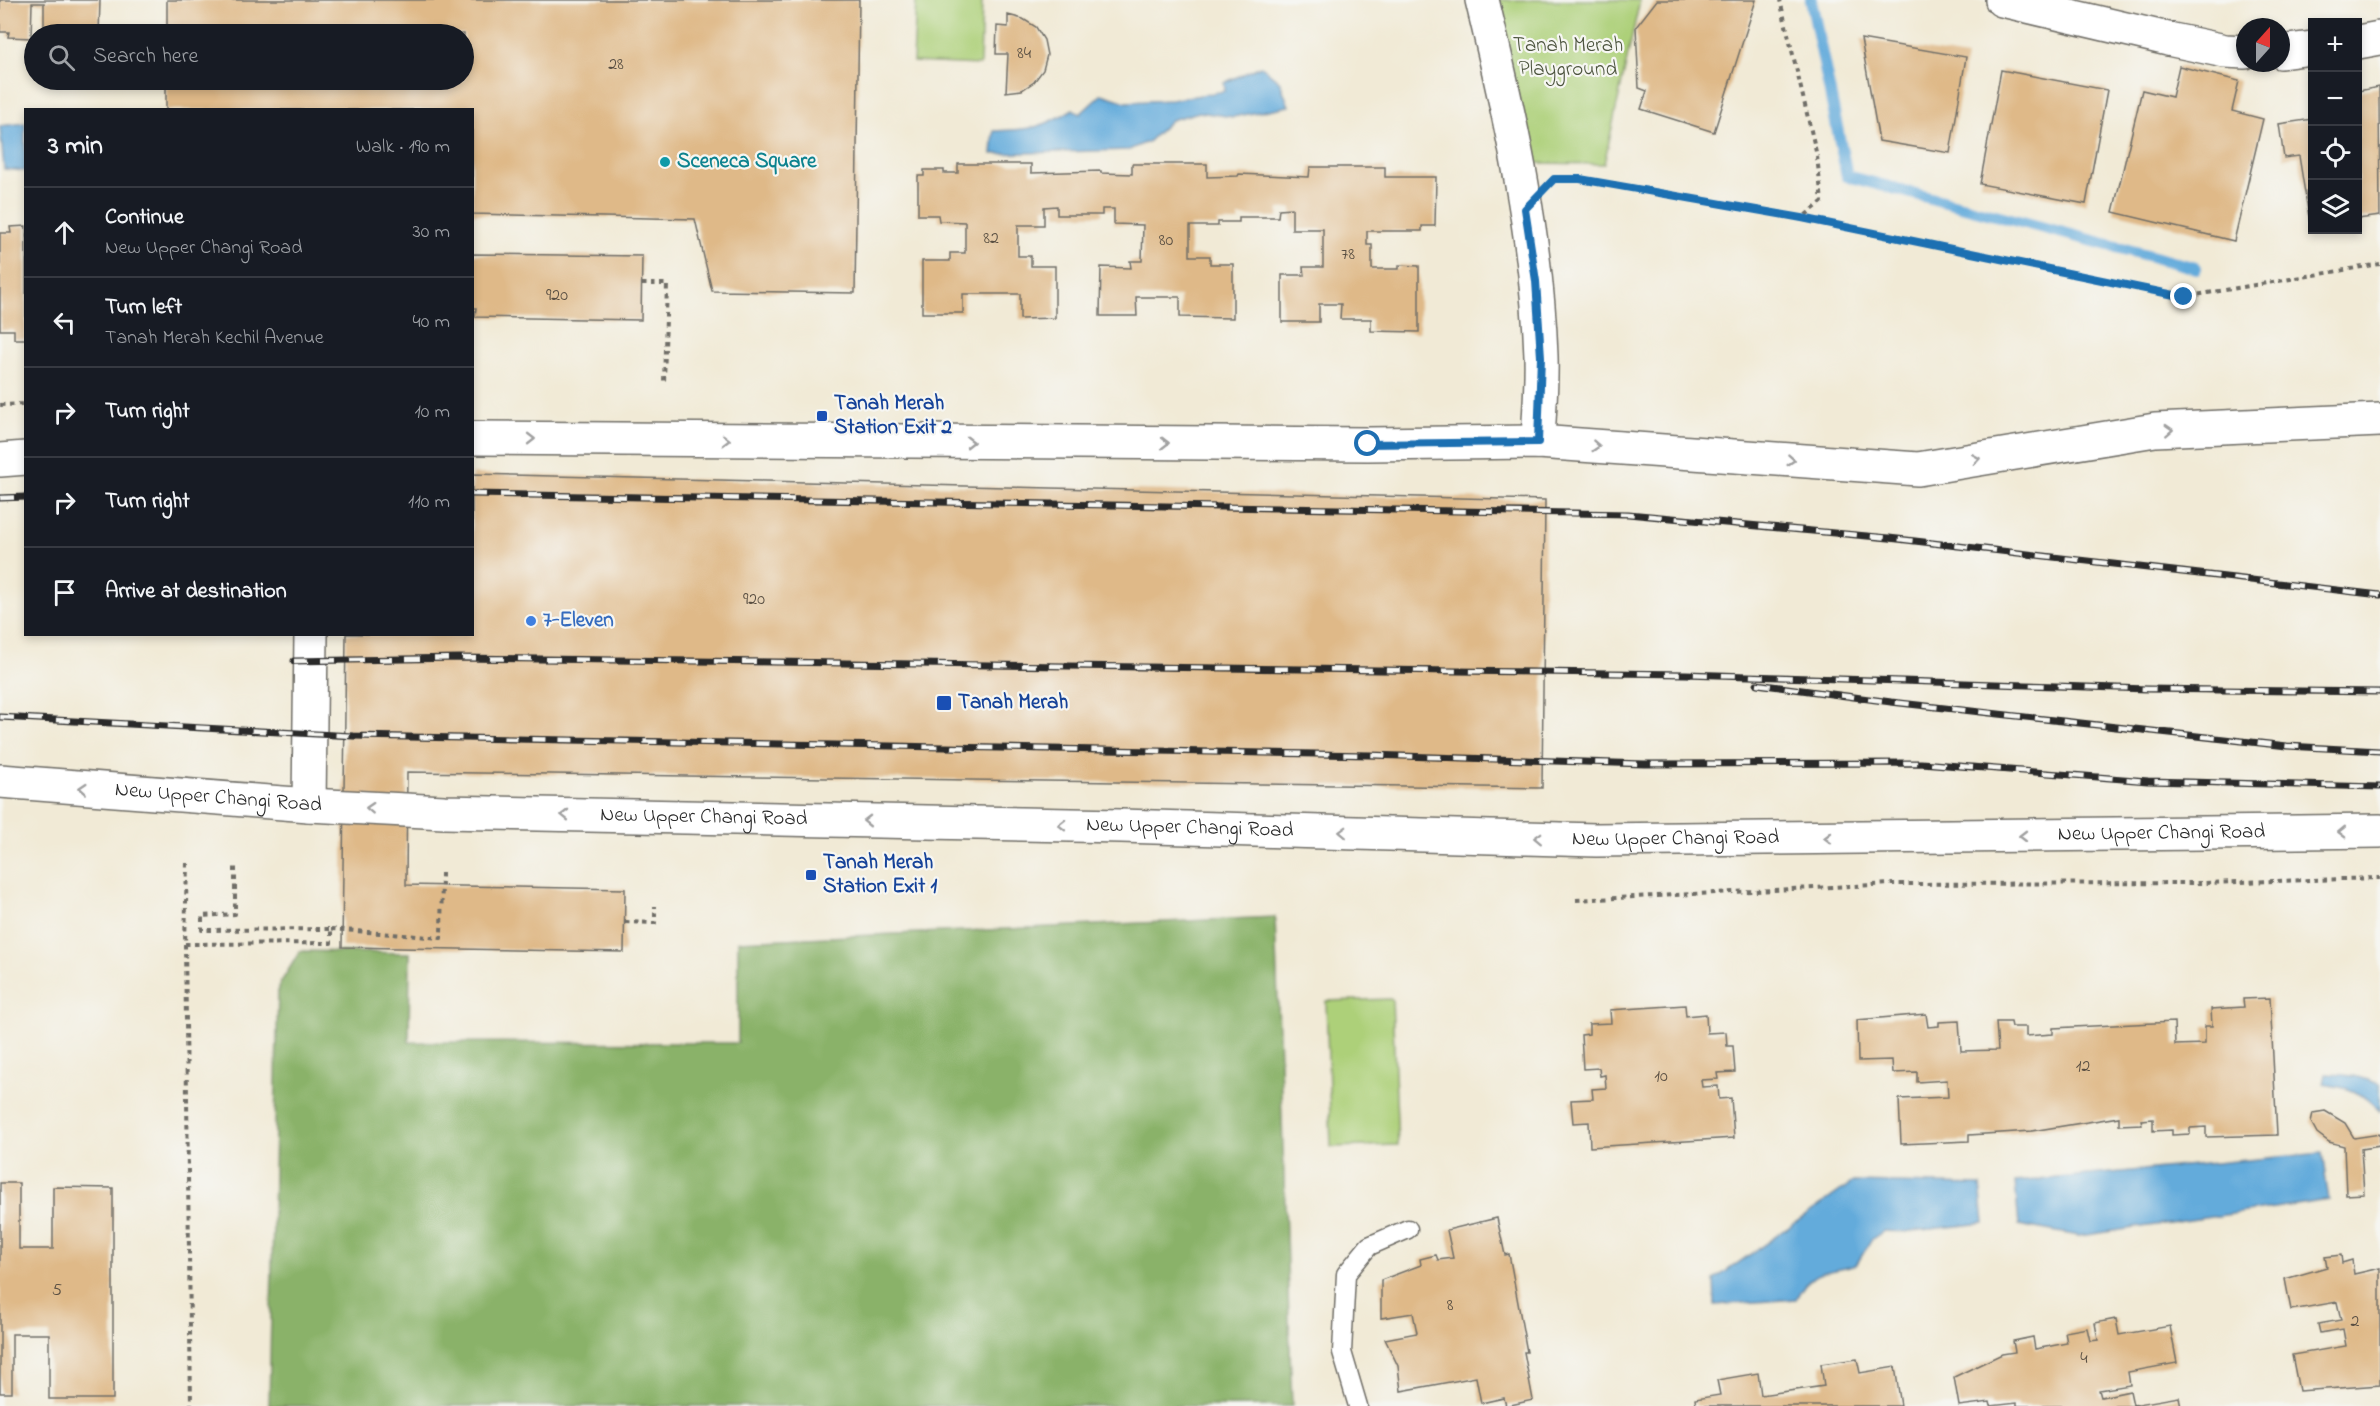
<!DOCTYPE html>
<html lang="en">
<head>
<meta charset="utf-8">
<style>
	:root { --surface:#171b24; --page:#20242c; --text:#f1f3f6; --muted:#9ea1a6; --line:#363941 }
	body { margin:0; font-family:"Indie Flower",sans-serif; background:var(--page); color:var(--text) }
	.controls { position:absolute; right:18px; top:18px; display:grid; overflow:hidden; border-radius:0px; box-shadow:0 3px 9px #0003 }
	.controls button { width:54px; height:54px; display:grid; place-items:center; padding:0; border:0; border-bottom:2px solid var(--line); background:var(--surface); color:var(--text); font:30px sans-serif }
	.compass { position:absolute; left:2236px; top:18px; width:54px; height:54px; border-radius:50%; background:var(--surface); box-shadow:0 3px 9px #0003; rotate:21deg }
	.stop { position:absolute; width:18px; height:18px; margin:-14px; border:4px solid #1f6fb2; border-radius:50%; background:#fff }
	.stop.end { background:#1f6fb2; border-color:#fff; box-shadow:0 2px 6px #0008 }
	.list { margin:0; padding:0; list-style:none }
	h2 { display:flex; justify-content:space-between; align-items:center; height:78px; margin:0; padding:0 24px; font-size:26px }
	h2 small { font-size:20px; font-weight:400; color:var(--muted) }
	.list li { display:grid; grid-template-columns:39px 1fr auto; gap:18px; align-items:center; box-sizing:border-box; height:90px; padding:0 24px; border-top:2px solid var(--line) }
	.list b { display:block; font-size:22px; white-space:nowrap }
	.list p { margin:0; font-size:20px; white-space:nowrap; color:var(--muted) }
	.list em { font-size:20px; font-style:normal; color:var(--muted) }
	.icon { flex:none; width:33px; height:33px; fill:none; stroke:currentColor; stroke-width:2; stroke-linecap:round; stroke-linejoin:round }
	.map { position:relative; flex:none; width:2380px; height:1406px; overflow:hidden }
	.search { position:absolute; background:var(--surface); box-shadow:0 3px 9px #0003; left:24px; top:24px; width:450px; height:66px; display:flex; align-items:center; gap:15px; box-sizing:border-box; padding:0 21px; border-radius:33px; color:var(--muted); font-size:22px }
	.panel { position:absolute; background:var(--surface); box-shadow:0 3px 9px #0003; left:24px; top:108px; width:450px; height:528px; border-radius:0px }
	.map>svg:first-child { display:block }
	.green { fill:#add079; stroke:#6c7e52; stroke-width:1.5 }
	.forest { fill:#8ab269; stroke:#5a6e4a; stroke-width:1.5 }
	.water { fill:#64abdb; stroke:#486b83; stroke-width:1.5 }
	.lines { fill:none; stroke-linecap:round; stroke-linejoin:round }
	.stream { stroke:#64abdb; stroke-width:12 }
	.building { fill:#dfb988 }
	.lane-casing { stroke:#706e67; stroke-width:21 }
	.street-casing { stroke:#706e67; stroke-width:36 }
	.primary-casing { stroke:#706e67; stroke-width:36 }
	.path { stroke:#706e67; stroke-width:4; stroke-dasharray:4.5 4.5; stroke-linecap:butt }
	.lane { stroke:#fff; stroke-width:18 }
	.street { stroke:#fff; stroke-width:33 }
	.primary { stroke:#fff; stroke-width:33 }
	.rail-casing { stroke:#2b2b2b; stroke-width:7 }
	.rail { stroke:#f6f6f2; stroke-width:4.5; stroke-dasharray:14; stroke-linecap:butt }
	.oneway { stroke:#a0a0a0 }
	.route { stroke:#1f6fb2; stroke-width:8 }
	.culture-dot { fill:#0f9aa8; stroke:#f6f6f2; stroke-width:2 }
	.transit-dot { fill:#1a4fb4; stroke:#f6f6f2; stroke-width:2 }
	.shop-dot { fill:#3f7fe0; stroke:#f6f6f2; stroke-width:2 }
	.labels { text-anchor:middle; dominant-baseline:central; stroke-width:4.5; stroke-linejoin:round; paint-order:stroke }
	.number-label { font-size:18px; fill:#584e42 }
	.park-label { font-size:21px; fill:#4c543e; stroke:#f6f6f2 }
	.culture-label { font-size:21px; font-weight:bold; fill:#0d838f; stroke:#f6f6f2; text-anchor:start }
	.transit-label { font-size:21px; font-weight:bold; fill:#164399; stroke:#f6f6f2; text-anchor:start }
	.shop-label { font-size:21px; font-weight:bold; fill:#366cbe; stroke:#f6f6f2; text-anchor:start }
	.street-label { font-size:21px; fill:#2b2b2b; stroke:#f6f6f2 }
</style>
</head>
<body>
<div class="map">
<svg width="2380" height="1406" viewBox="0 0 2380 1406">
	<rect width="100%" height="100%" fill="#f6f6f2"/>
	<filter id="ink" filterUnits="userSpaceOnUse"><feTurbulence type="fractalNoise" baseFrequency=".0167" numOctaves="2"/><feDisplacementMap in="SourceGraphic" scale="12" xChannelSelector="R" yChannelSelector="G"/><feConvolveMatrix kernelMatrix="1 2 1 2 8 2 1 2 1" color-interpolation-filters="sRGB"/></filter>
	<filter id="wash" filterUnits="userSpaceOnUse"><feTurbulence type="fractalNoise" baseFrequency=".008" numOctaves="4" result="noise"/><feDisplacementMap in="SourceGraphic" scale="24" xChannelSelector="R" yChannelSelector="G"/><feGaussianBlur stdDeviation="1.35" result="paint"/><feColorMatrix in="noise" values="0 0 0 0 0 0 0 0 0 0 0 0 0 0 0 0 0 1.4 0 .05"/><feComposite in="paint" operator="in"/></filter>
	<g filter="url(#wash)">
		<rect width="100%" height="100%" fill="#f1ead6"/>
		<path class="green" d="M916 0H982L980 65 913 62Z
			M1497 0H1640L1604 164 1529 163Z
			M1392 999 1398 1145 1331 1147 1326 1001Z"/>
		<path class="forest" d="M1275 917 1292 1406H269L278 987 300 951 410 953 409 1042 738 1043V941Z"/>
		<path class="water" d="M1261 66 1280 82 1289 106 1233 117 1199 112 1171 120 1149 141 1129 150 992 154 994 131C1028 130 1044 128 1073 109L1080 114 1102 94 1126 102 1171 100 1225 91 1224 83Z
			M25 123V171L4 169 0 126Z
			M2325 1074C2345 1074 2362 1076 2380 1084V1111C2360 1091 2351 1088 2323 1084Z
			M2322 1153 2329 1200 2079 1236 2019 1225 2015 1182Z
			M1853 1182 1980 1185 1984 1223 1904 1232 1884 1231 1872 1239 1856 1265C1823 1276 1816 1264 1796 1299L1715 1305 1714 1280Z"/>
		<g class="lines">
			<path class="stream" d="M1811 0 1847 176 2196 268"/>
		</g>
		<g id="blocks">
			<path class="building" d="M0 0H100L99 34H44V3H32L31 38 8 37 9 32H0Z
				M167 0H859L855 293 712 291 695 219 472 214V110H166V80H464V34H167Z
				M1657 0H1756L1714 132 1641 109 1647 91 1639 88 1636 27Z
				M1008 15 1023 19 1036 27 1044 40 1047 55 1043 70 1034 82 1022 90 1006 92 1008 54H996L997 26 1008 27Z
				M1861 39 1966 57 1950 153 1879 141Z
				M2179 66 2239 81 2232 111 2263 119 2234 241 2113 212 2142 90 2172 97Z
				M2001 70 2107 90 2086 204 1980 184Z
				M2379 87 2380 216 2358 219V91Z
				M2312 119 2313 230H2311L2299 156 2284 158 2279 124Z
				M958 164H1031V173L1101 171V173L1132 174V164H1207V177L1238 176 1239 174 1309 177 1310 167H1385V177H1436L1435 226H1422V231H1367V245H1372V269H1399V265L1419 266V332L1371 331V319H1340L1341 304H1319V322H1282V275H1304L1303 267H1323V229H1292V208L1279 209 1278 217H1239V222H1218V226H1190V256H1210V264H1233V318L1180 317V297H1136L1137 316H1100L1101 267 1131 268 1130 261H1142L1143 225 1114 224V209H1102V215H1057V206L1044 207V225H1018V256H1031V266H1055V318L1020 319V294H963V313H922V261H950V253H965V222L939 221 938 215H918V176H924V170H944V173H958Z
				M26 226V339H14V330H0V233H11L10 227Z
				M472 254 642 256 641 320 475 317 476 308H472Z
				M472 474 1545 500 1542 788 407 772 406 885 625 889 624 952 342 947 346 634H472Z
				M2270 998 2277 1135 2206 1137V1127L2190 1128V1134L2172 1135V1130L2153 1131V1119L2141 1120 2142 1124 2119 1125V1117L2032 1131 1969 1135V1141L1901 1144 1899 1099 1948 1097 1947 1080 1917 1082V1072L1893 1073 1892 1060 1858 1061 1857 1020 1926 1014 1928 1027 1939 1026V1022L1959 1021 1961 1051 1998 1050 1996 1022H2011L2012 1027H2026V1036L2053 1034V1028L2174 1022 2175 1045 2205 1044V1026H2212L2211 1009 2244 1007 2243 999Z
				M1685 1005 1686 1016 1706 1014 1707 1033 1726 1032 1727 1046H1733L1735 1072 1717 1073 1718 1079 1701 1080 1702 1087 1718 1086 1719 1099 1731 1098 1734 1138 1590 1147 1589 1122 1573 1123 1571 1100 1593 1099 1592 1089 1606 1088 1605 1075 1600 1076 1599 1068 1583 1069 1581 1035 1589 1034V1024L1611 1023 1610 1010Z
				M2325 1111 2345 1123 2354 1138 2380 1134V1146L2361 1149 2364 1194 2346 1195 2344 1146 2329 1142 2317 1133 2311 1122 2313 1113Z
				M0 1183H19V1249H53V1187L113 1188V1399H49V1334H12V1393H0Z
				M1497 1218 1505 1255 1509 1254 1527 1352H1524L1533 1400 1506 1406 1504 1398 1481 1403 1476 1377 1401 1391 1398 1366 1385 1339 1417 1333 1413 1313 1381 1318V1280L1421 1265 1420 1259 1436 1255 1438 1260 1453 1258 1447 1230Z
				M2341 1255 2342 1263 2352 1260 2354 1274 2380 1268V1385L2299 1391 2292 1355 2346 1346 2343 1329 2320 1333 2318 1324 2341 1320 2337 1302 2291 1310 2285 1279 2327 1267 2325 1257Z
				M2116 1319 2119 1335 2170 1326 2177 1363 2128 1372 2130 1385 2099 1390 2101 1397 2130 1391 2133 1405 2179 1397 2181 1406H2017V1403L1991 1406 1990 1402 1959 1406 1954 1377 2002 1354 2015 1352 2013 1341 2033 1337 2035 1349 2067 1343 2065 1332 2087 1328 2090 1341 2098 1340 2095 1323Z
				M1857 1359 1860 1373 1895 1367 1901 1406H1696L1695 1399 1720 1395 1717 1380 1758 1373 1761 1395 1824 1386 1821 1364Z"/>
		</g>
	</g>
	<g filter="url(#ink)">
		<use href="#blocks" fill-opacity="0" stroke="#706e67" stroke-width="1.5"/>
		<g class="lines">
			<defs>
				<path id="lane" d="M1358 1406 1342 1352 1346 1274 1369 1246 1408 1229"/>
				<path id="street" d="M1482 0C1510 116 1537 236 1541 356 1542 384 1539 414 1538 442
					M2002 0 2168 39 2225 51 2245 52
					M2358 42 2380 38
					M2281 52 2312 48"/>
				<g id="primary">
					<path d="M472 438 1368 444 1538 442 1918 469 2155 430 2380 420"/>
					<path d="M0 460 26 458"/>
					<path id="s1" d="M0 781 309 805 444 812 1121 826 1596 840 2380 831"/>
					<path d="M309 805 311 634"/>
				</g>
			</defs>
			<use href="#lane" class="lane-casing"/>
			<use href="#street" class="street-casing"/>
			<use href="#primary" class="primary-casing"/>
			<path class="path" d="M1558 179H1580L1802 218 1822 202 1817 156 1780 0
				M1802 218 2184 297 2380 264
				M642 284H667L664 382
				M0 405 26 404
				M187 863 185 944 191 1406
				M1576 900 1892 884 2204 883 2380 878
				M625 922 655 923V906
				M331 929 441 938 442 873
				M185 944 331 943V929L202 930V916L235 914V864"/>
			<use href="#lane" class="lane"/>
			<use href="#street" class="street"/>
			<use href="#primary" class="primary"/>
			<defs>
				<path id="rail" d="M472 494 1628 514 1889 538 2380 595
					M0 498 26 497
					M294 661 459 658 1686 674 2148 689 2380 692
					M1757 684 1891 702 2287 746 2380 751
					M0 717 353 736 1370 755 1644 764 1921 763 2148 781 2380 787"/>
			</defs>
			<use href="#rail" class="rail-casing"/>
			<use href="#rail" class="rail"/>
		</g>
		<defs><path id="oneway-chevron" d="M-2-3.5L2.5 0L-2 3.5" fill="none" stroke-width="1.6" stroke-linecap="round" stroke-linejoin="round" transform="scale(1.5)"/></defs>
		<g class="oneway">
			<use href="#oneway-chevron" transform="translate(2169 430) rotate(-3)"/>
			<use href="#oneway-chevron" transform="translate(531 439)"/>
			<use href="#oneway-chevron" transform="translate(726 440)"/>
			<use href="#oneway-chevron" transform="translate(970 442)"/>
			<use href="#oneway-chevron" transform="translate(1165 443)"/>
			<use href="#oneway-chevron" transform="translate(1596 446) rotate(4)"/>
			<use href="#oneway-chevron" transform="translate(1976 459) rotate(-9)"/>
			<use href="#oneway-chevron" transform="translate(1791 460) rotate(4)"/>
			<use href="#oneway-chevron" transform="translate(83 788) rotate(-176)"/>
			<use href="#oneway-chevron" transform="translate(370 808) rotate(-177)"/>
			<use href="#oneway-chevron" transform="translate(565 815) rotate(-179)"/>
			<use href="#oneway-chevron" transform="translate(867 821) rotate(-179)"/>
			<use href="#oneway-chevron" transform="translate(1062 825) rotate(-179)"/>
			<use href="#oneway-chevron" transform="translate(1343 832) rotate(-178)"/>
			<use href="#oneway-chevron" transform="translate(2342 832) rotate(179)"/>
			<use href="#oneway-chevron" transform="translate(2023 836) rotate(180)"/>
			<use href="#oneway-chevron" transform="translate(1538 838) rotate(-178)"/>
			<use href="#oneway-chevron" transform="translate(1828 838) rotate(180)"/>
		</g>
	</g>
	<g class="lines" filter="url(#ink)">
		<path class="route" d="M1368 444 1538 442 1541 357 1536 281 1525 209 1554 179H1580L1802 218 2184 297"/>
	</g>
	<circle class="culture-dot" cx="665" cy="162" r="6"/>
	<g class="transit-dot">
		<rect x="816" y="410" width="12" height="12" rx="3"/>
		<rect x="936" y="695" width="16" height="16" rx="3"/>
		<rect x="805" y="869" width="12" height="12" rx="3"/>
	</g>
	<circle class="shop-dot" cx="531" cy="621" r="6"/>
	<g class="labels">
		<g class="number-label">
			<text x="1024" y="54">84</text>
			<text x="616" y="65">28</text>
			<text x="991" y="239">82</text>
			<text x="1166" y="241">80</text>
			<text x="1348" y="255">78</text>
			<text x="557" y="296">920</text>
			<text x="754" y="600">920</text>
			<text x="2083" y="1067">12</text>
			<text x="1661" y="1077">10</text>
			<text x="57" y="1291">5</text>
			<text x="1450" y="1306">8</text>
			<text x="2355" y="1322">2</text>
			<text x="2084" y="1359">4</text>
		</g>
		<g class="park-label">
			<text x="1568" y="46">Tanah Merah<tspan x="1568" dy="24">Playground</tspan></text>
		</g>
		<g class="culture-label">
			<text x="677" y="162">Sceneca Square</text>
		</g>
		<g class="transit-label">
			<text x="834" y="404">Tanah Merah<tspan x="834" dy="24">Station Exit 2</tspan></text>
			<text x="958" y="703">Tanah Merah</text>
			<text x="823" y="863">Tanah Merah<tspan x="823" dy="24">Station Exit 1</tspan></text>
		</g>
		<g class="shop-label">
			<text x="543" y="621">7-Eleven</text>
		</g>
		<g class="street-label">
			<text stroke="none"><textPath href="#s1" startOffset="219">New Upper Changi Road</textPath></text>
			<text stroke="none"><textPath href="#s1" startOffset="705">New Upper Changi Road</textPath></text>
			<text stroke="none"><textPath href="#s1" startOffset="1191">New Upper Changi Road</textPath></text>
			<text stroke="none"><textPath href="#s1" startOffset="2163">New Upper Changi Road</textPath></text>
			<text stroke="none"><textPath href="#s1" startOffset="1677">New Upper Changi Road</textPath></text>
		</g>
	</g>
</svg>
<div class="controls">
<button>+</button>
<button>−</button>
<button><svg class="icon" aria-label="locate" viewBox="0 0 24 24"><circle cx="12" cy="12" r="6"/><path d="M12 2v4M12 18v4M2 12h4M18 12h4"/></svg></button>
<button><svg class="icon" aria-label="layers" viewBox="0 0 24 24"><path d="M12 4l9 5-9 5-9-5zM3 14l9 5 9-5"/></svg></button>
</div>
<svg class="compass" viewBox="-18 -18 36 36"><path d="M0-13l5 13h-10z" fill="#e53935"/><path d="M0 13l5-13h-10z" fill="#9ea1a6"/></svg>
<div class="stop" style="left:1368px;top:444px"></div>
<div class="stop end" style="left:2184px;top:297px"></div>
<div class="search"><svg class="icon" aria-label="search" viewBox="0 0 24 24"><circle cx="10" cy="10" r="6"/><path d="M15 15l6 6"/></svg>Search here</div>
<section class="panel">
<h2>3 min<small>Walk · 190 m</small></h2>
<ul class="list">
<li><svg class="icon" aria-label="ahead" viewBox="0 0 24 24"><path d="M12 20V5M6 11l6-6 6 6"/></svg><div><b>Continue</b><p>New Upper Changi Road</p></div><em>30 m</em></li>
<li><svg class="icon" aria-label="left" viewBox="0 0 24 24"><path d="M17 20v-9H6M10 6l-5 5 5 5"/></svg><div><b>Turn left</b><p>Tanah Merah Kechil Avenue</p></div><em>40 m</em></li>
<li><svg class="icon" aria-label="right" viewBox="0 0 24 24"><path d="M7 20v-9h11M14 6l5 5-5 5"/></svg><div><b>Turn right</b></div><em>10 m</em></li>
<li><svg class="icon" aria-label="right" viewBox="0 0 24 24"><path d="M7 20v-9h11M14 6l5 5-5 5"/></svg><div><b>Turn right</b></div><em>110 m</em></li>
<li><svg class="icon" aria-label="arrive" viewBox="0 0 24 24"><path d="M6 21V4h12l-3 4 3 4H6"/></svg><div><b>Arrive at destination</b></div></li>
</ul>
</section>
</div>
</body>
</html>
